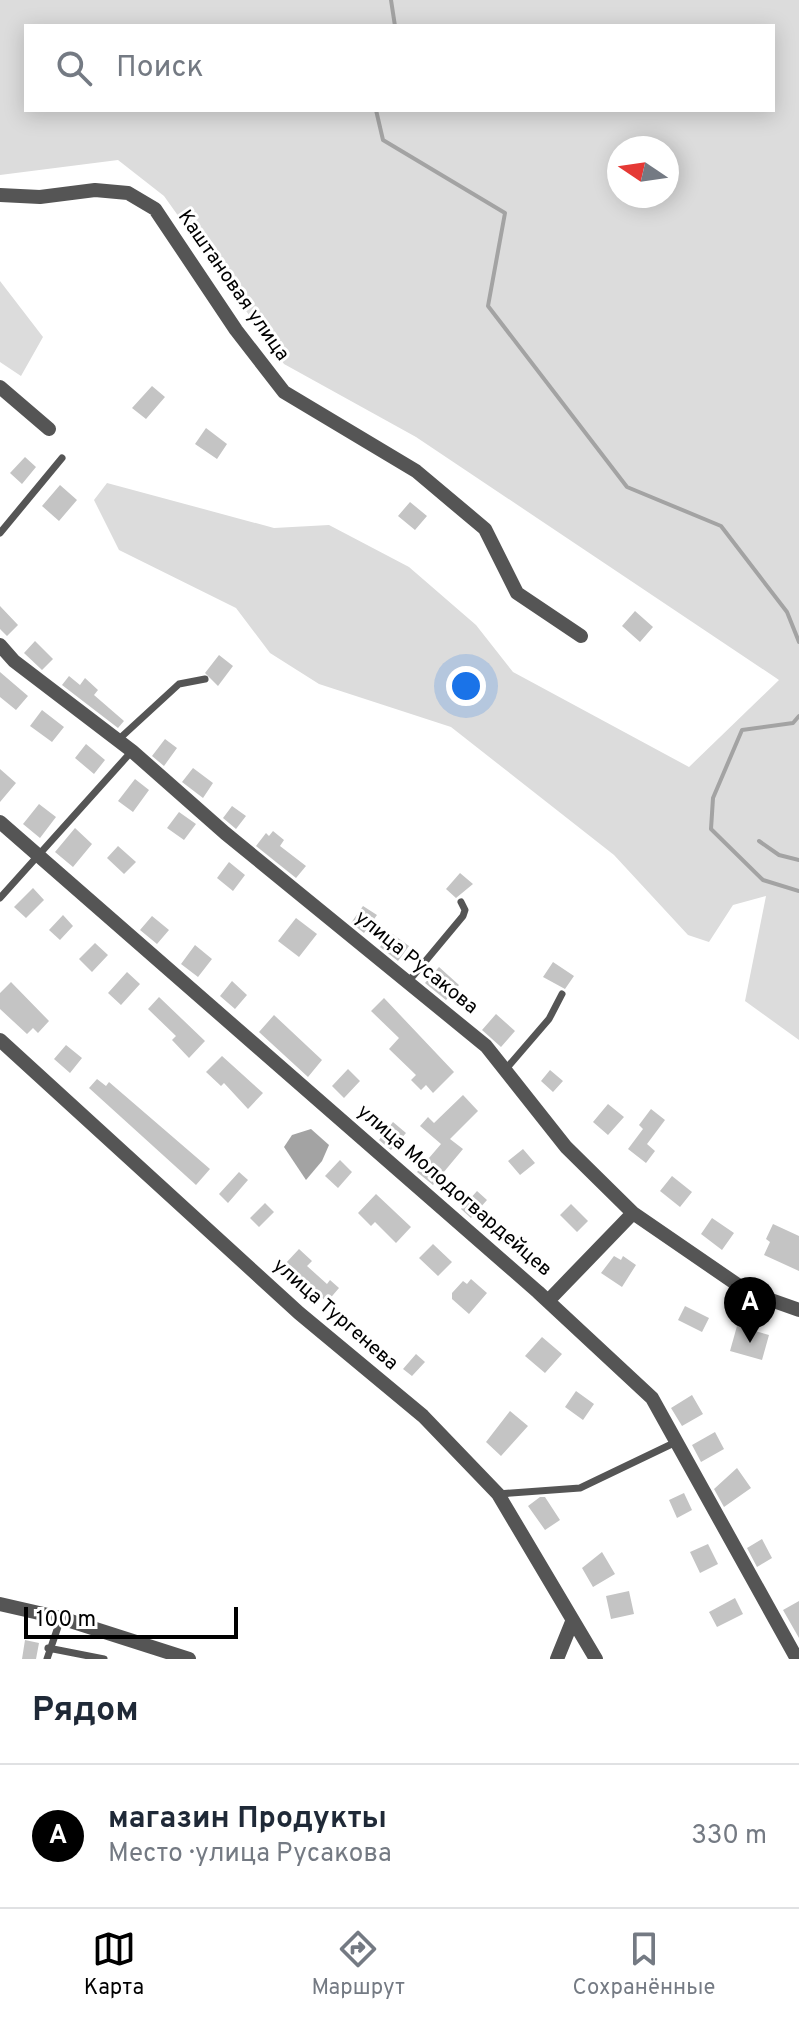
<!DOCTYPE html>
<html lang="ru">
<head>
<meta charset="utf-8">
<style>
	:root { --surface:#fff; --page:#f2f2f3; --text:#1f2937; --muted:#747a83; --line:#e0e1e3; --accent:#000 }
	body { margin:0; font-family:Overpass,sans-serif; background:var(--page); color:var(--text) }
	.compass { position:absolute; left:607px; top:136px; width:72px; height:72px; border-radius:50%; background:var(--surface); box-shadow:0 4px 20px #0003; rotate:283deg }
	.scale { position:absolute; left:24px; bottom:20px; width:214px; box-sizing:border-box; padding-left:8px; border:4px solid #000; border-top:0; font-size:22px; line-height:28px; white-space:nowrap; color:#000; -webkit-text-stroke:6px #fff; paint-order:stroke }
	.you { position:absolute; left:466px; top:686px; width:28px; height:28px; margin:-20px; border:6px solid #fff; border-radius:50%; background:#1a73e8; box-shadow:0 0 0 12px #1a73e833 }
	.badge { display:grid; place-items:center; width:52px; height:52px; border-radius:50%; background:var(--accent); color:#fff; font-size:26px; font-weight:700 }
	.pin { position:absolute; translate:-50% -66px; filter:drop-shadow(0 2px 4px #0008) }
	.pin::after { content:''; position:absolute; top:42px; width:28px; height:24px; background:inherit; clip-path:polygon(0 0,100% 0,50% 100%) }
	.list { margin:0; padding:0; list-style:none }
	h2 { display:flex; justify-content:space-between; align-items:center; height:104px; margin:0; padding:0 32px; font-size:34px }
	h2 small { font-size:26px; font-weight:400; color:var(--muted) }
	.list li { display:grid; grid-template-columns:52px 1fr auto; gap:24px; align-items:center; box-sizing:border-box; height:144px; padding:0 32px; border-top:2px solid var(--line) }
	.list b { display:block; font-size:30px; white-space:nowrap }
	.list p { margin:0; font-size:26px; white-space:nowrap; color:var(--muted) }
	.list em { font-size:26px; font-style:normal; color:var(--muted) }
	.icon { flex:none; width:44px; height:44px; fill:none; stroke:currentColor; stroke-width:2; stroke-linecap:round; stroke-linejoin:round }
	.map { position:relative; flex:none; width:799px; height:1659px; overflow:hidden }
	.search { position:absolute; background:var(--surface); box-shadow:0 4px 20px #0003; left:24px; right:24px; top:24px; height:88px; display:flex; align-items:center; gap:20px; box-sizing:border-box; padding:0 28px; border-radius:0px; color:var(--muted); font-size:30px }
	.sheet { height:248px; background:var(--surface) }
	nav { display:flex; justify-content:space-around; align-items:center; box-sizing:border-box; height:112px; border-top:2px solid var(--line); background:var(--surface); font-size:22px; color:var(--muted) }
	nav a { display:grid; justify-items:center; gap:4px }
	nav .on { color:var(--accent) }
	.map>svg:first-child { display:block }
	.green { fill:#dcdcdc; fill-rule:evenodd }
	.water { fill:#a3a3a3 }
	.lines { fill:none; stroke-linecap:round; stroke-linejoin:round }
	.stream { stroke:#a3a3a3; stroke-width:4 }
	.building { fill:#c4c4c4 }
	.service { stroke:#555; stroke-width:7 }
	.minor { stroke:#555; stroke-width:14 }
	.labels { text-anchor:middle; dominant-baseline:central; stroke-width:6; stroke-linejoin:round; paint-order:stroke }
	.street-label { font-size:20px; fill:#000; stroke:#fff }
</style>
</head>
<body>
<div class="map">
<svg width="799" height="1659" viewBox="0 0 799 1659">
	<rect width="100%" height="100%" fill="#fff"/>
	<path class="green" d="M0 0H799V1040L745 1001 766 896 733 905 709 942 688 935 614 855 451 727 319 684 270 653 236 608 119 550 94 500 107 483 274 528 329 525 409 567 476 625 513 672 689 767 779 680 416 437 284 364 164 196 118 160 0 175ZM26 26H773V110H26ZM619 148H667V196H619Z
		M0 281 43 337 21 376 0 362Z"/>
	<path class="water" d="M311 1129 329 1145 322 1161 306 1180 284 1147 292 1135Z"/>
	<g class="lines">
		<path class="stream" d="M391 0 395 26
			M376 110 383 140 505 213 488 306 627 487 721 526 787 612 799 642
			M799 716 793 723 742 730 713 798 711 829 763 880 799 891
			M759 841 779 855 799 860"/>
	</g>
	<path class="building" d="M152 386 165 397 146 419 132 408Z
		M206 428 227 444 217 459 195 444Z
		M25 457 36 467 22 484 10 473Z
		M60 485 77 500 59 521 42 506Z
		M410 502 427 516 415 530 398 516Z
		M0 606 18 625 7 636 0 629Z
		M635 611 653 627 640 642 622 626Z
		M35 641 53 659 42 670 24 653Z
		M219 655 233 666 218 686 205 673Z
		M0 672 28 696 16 710 0 697Z
		M69 676 80 685 85 678 98 690 94 695 124 721 118 728 62 685Z
		M42 710 64 727 52 742 30 726Z
		M165 739 177 748 164 766 152 756Z
		M86 744 105 760 94 774 75 758Z
		M193 768 213 783 203 798 182 782Z
		M0 769 16 783 0 802Z
		M135 779 149 790 133 812 118 801Z
		M39 804 56 817 40 838 23 824Z
		M232 806 246 816 236 829 223 818Z
		M179 812 196 824 184 840 167 828Z
		M75 828 92 844 73 867 55 852Z
		M273 831 284 840 280 846 306 866 296 878 256 846 266 833 269 836Z
		M118 846 136 862 124 874 107 858Z
		M229 862 245 875 233 891 217 878Z
		M460 873 473 884 456 898 446 889Z
		M33 888 44 900 26 918 14 907Z
		M363 906 377 915 364 933 351 923Z
		M63 915 73 926 60 940 49 930Z
		M152 916 169 930 157 944 140 930Z
		M296 918 317 934 299 957 278 941Z
		M391 933 409 946 398 961 380 947Z
		M95 943 108 955 92 972 79 959Z
		M195 945 212 959 198 977 181 964Z
		M553 962 574 976 565 989 543 977Z
		M439 967 459 985 446 1000 425 983Z
		M127 972 140 984 121 1005 108 993Z
		M232 981 247 995 235 1009 220 996Z
		M11 982 49 1021 38 1033 33 1028 27 1034 0 1009V993Z
		M159 997 205 1041 189 1058 172 1040 176 1036 148 1009Z
		M384 998 454 1072 433 1093 426 1085 421 1090 411 1080 416 1075 389 1049 399 1038 371 1011Z
		M496 1014 515 1031 501 1047 482 1030Z
		M274 1015 322 1060 308 1077 259 1032Z
		M66 1045 82 1058 70 1073 54 1059Z
		M222 1056 263 1093 248 1109 224 1083 221 1086 206 1072Z
		M348 1069 360 1081 344 1098 332 1086Z
		M550 1070 563 1081 553 1092 541 1081Z
		M97 1079 106 1086 109 1082 210 1169 196 1185 89 1088Z
		M463 1095 478 1111 450 1139 463 1149 433 1185 417 1172 441 1144 420 1126 428 1117 434 1123Z
		M608 1104 624 1117 608 1135 593 1122Z
		M651 1109 665 1120 647 1144 655 1151 646 1163 628 1149 643 1129 639 1125Z
		M393 1122 406 1133 391 1150 379 1140Z
		M523 1149 535 1163 520 1175 508 1161Z
		M340 1160 352 1172 338 1188 325 1176Z
		M239 1172 248 1180 228 1203 219 1194Z
		M672 1176 692 1192 680 1207 660 1191Z
		M477 1191 487 1200 471 1218 461 1209Z
		M376 1194 411 1227 396 1243 375 1222 371 1226 358 1213Z
		M265 1203 274 1212 259 1227 250 1218Z
		M571 1204 588 1221 577 1232 560 1215Z
		M712 1218 734 1233 722 1250 701 1234Z
		M773 1224 799 1236V1271L764 1255 770 1242 766 1239Z
		M433 1244 452 1262 438 1276 419 1258Z
		M299 1249 312 1261 307 1266 327 1284 330 1280 339 1288 327 1302 285 1264Z
		M614 1256 621 1260 623 1256 636 1265 622 1287 601 1273Z
		M471 1279 487 1293 469 1314 452 1299V1293L463 1281 467 1284Z
		M685 1306 709 1318 702 1332 678 1320Z
		M737 1326 769 1335 762 1360 730 1351Z
		M542 1337 562 1354 545 1373 525 1356Z
		M416 1354 425 1362 412 1376 403 1369Z
		M576 1391 594 1404 583 1420 565 1407Z
		M692 1395 703 1414 682 1426 671 1408Z
		M510 1411 528 1426 501 1456 486 1442Z
		M715 1432 724 1449 701 1462 692 1445Z
		M737 1468 751 1488 724 1507 714 1489Z
		M684 1493 692 1510 677 1518 669 1500Z
		M540 1497H545L560 1520 545 1530 528 1506Z
		M762 1539 772 1558 757 1567 747 1548Z
		M708 1544 718 1564 700 1573 690 1552Z
		M602 1552 615 1574 593 1587 582 1568Z
		M629 1591 634 1614 611 1619 606 1596Z
		M735 1598 743 1614 717 1627 709 1612Z
		M799 1601V1638L783 1610Z
		M25 1640 39 1643 36 1659H22Z"/>
	<g class="lines">
		<path class="service" d="M0 533 62 458
			M118 740 179 684 205 679
			M0 898 132 751
			M408 982 463 916 465 910 461 902
			M505 1070 549 1019 562 994
			M498 1494 580 1488 676 1442
			M48 1648 104 1659
			M47 1659 61 1618"/>
		<path class="minor" d="M0 195 40 197 95 190 128 193 155 209 236 330 284 392 416 471 485 529 517 593 581 636
			M0 387 49 429
			M0 645 14 661 132 751 225 833 486 1046 566 1147 633 1213 748 1292 799 1310
			M0 822 538 1292 652 1398 797 1659
			M0 1040 299 1313 423 1416 498 1494 596 1659
			M548 1301 633 1213
			M0 1604 61 1618 189 1659
			M557 1659 572 1622"/>
	</g>
	<g class="labels">
		<g class="street-label">
			<text transform="translate(233 286) rotate(55)">Каштановая улица</text>
			<text transform="translate(416 963) rotate(39)">улица Русакова</text>
			<text transform="translate(454 1191) rotate(41)">улица Молодогвардейцев</text>
			<text transform="translate(335 1315) rotate(41)">улица Тургенева</text>
		</g>
	</g>
</svg>
<svg class="compass" viewBox="-18 -18 36 36"><path d="M0-13l5 13h-10z" fill="#e53935"/><path d="M0 13l5-13h-10z" fill="#747a83"/></svg>
<div class="scale">100 m</div>
<div class="you"></div>
<div class="pin badge" style="left:750px;top:1343px">A</div>
<div class="search"><svg class="icon" aria-label="search" viewBox="0 0 24 24"><circle cx="10" cy="10" r="6"/><path d="M15 15l6 6"/></svg>Поиск</div>
</div>
<section class="sheet">
<h2>Рядом<small></small></h2>
<ul class="list">
<li><span class="badge">A</span><div><b>магазин Продукты</b><p>Место · улица Русакова</p></div><em>330 m</em></li>
</ul>
</section>
<nav>
<a class="on"><svg class="icon" aria-label="map" viewBox="0 0 24 24"><path d="M3 6l6-2 6 2 6-2v14l-6 2-6-2-6 2zM9 4v14M15 6v14"/></svg>Карта</a>
<a><svg class="icon" aria-label="directions" viewBox="0 0 24 24"><path d="M12 3l9 9-9 9-9-9zM9 14v-3h6M13 9l2 2-2 2"/></svg>Маршрут</a>
<a><svg class="icon" aria-label="saved" viewBox="0 0 24 24"><path d="M7 4h10v16l-5-4-5 4z"/></svg>Сохранённые</a>
</nav>
</body>
</html>
